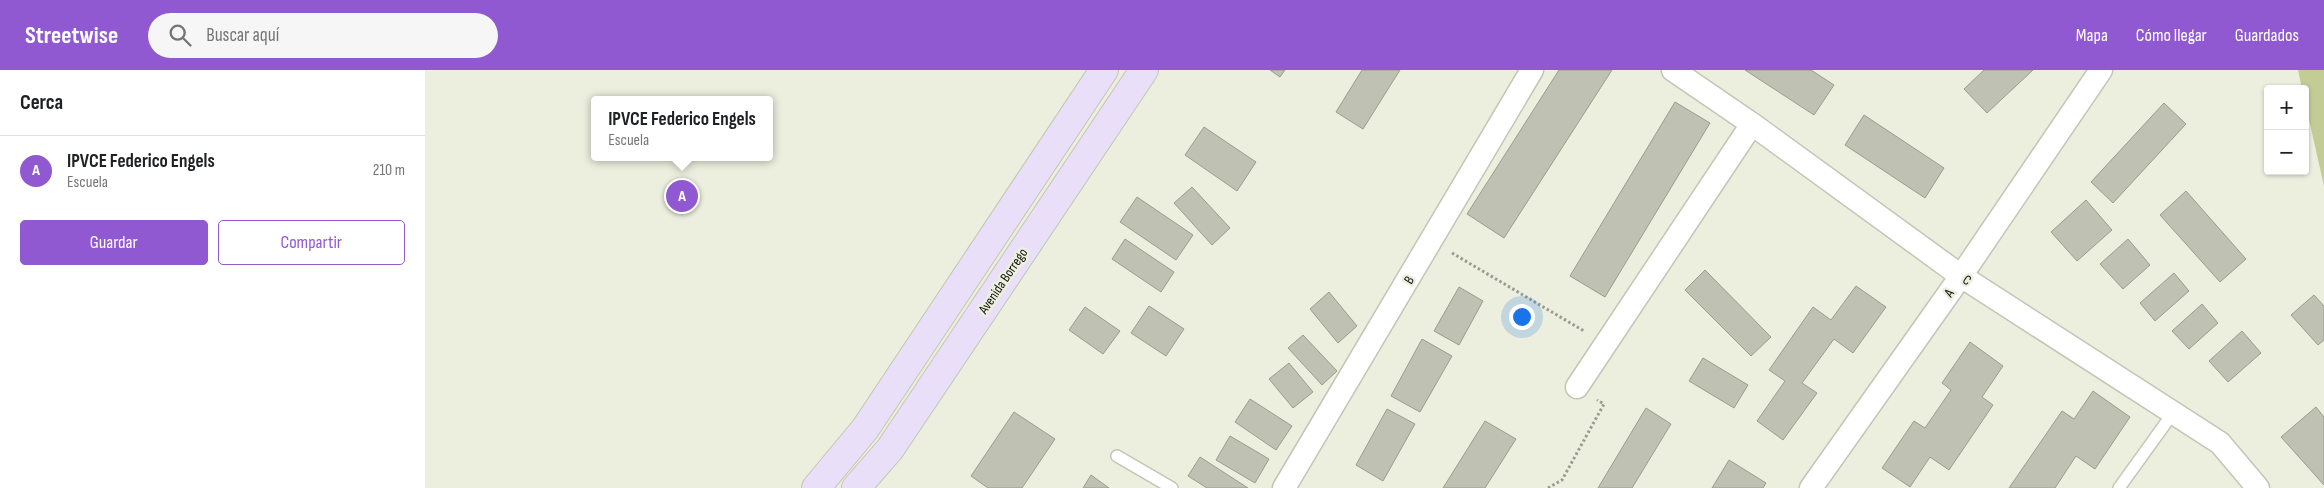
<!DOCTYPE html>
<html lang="es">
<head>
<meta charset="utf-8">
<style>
	:root { --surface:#fff; --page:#f6f6f6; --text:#202124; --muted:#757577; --line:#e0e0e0; --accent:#9159d1 }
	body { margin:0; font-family:"Sofia Sans Condensed",sans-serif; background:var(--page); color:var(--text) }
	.controls { position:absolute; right:15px; top:15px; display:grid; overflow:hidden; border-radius:5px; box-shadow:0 1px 4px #0004 }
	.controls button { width:45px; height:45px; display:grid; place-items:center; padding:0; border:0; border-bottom:1px solid var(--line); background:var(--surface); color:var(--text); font:25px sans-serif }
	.you { position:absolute; left:1096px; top:246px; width:18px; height:18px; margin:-12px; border:4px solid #fff; border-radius:50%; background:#1a73e8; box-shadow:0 0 0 8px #1a73e833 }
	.badge { display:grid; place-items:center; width:32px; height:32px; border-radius:50%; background:var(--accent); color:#fff; font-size:16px; font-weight:700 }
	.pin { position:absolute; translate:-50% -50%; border:2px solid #fff; box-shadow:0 1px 5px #0006 }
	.popup { position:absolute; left:166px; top:26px; width:182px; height:65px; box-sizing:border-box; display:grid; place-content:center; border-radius:5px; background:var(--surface); filter:drop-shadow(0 1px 4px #0005); font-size:16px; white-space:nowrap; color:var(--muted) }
	.popup b { font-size:19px; color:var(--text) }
	.popup::after { content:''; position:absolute; left:50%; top:100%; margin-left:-10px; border:10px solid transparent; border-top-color:var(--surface) }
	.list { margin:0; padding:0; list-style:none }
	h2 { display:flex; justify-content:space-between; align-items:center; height:65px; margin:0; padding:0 20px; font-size:21px }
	h2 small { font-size:16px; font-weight:400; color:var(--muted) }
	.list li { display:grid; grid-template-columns:32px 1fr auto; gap:15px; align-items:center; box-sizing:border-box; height:70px; padding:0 20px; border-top:1px solid var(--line) }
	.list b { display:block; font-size:19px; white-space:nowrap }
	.list p { margin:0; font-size:16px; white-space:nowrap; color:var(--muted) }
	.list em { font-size:16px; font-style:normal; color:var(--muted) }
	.actions { display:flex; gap:10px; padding:15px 20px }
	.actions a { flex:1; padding:11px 0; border:1px solid var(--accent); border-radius:5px; text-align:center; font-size:18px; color:var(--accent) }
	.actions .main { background:var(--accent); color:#fff }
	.icon { flex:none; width:28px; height:28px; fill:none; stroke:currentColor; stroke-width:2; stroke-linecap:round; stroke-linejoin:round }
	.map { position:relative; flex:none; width:1899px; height:418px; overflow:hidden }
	header { display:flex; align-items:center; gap:30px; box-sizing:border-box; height:70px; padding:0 25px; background:var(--accent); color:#fff }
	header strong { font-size:24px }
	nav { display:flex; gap:28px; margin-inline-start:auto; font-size:18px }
	.search { width:350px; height:45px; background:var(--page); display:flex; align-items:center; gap:12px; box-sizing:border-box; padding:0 18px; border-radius:28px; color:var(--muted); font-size:19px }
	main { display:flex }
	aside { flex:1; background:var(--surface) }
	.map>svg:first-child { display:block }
	.green { fill:#c4cc96 }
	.building { fill:#bfc1b2; stroke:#9a9d8e }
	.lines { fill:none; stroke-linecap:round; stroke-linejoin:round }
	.service-casing { stroke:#c3c5b6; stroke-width:14 }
	.minor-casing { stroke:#c3c5b6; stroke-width:25 }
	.secondary-casing { stroke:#c3c5b6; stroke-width:30 }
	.path { stroke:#999b8f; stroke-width:3; stroke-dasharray:2.5 2.5; stroke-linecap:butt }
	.service { stroke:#fff; stroke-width:11 }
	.minor { stroke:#fff; stroke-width:22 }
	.secondary { stroke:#eadff9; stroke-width:28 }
	.labels { text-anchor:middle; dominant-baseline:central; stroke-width:5; stroke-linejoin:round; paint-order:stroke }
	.street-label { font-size:14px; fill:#11110c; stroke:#ecefde }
</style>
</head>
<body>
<header>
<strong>Streetwise</strong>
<div class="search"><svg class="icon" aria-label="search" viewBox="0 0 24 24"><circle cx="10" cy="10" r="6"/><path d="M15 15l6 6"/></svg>Buscar aquí</div>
<nav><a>Mapa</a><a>Cómo llegar</a><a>Guardados</a></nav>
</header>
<main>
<aside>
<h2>Cerca<small></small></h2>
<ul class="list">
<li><span class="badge">A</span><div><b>IPVCE Federico Engels</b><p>Escuela</p></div><em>210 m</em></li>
</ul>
<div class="actions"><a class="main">Guardar</a><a>Compartir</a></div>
</aside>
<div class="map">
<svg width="1899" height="418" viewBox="0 0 1899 418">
	<rect width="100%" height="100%" fill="#ecefde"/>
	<path class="green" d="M1873 0H1899V116L1880 32V19H1877Z"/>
	<path class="building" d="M845 0H860L855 7Z
		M937 0H975L938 59 911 42Z
		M1134 0H1187L1079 168 1042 144Z
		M1320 0H1386L1409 15 1389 45Z
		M1559 0H1608L1562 43 1539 19Z
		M1250 32 1285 53 1180 227 1145 206Z
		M1739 33 1761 54 1688 133 1666 112Z
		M1439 45 1519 98 1500 128 1420 75Z
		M779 57 831 92 812 121 760 85Z
		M767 117 805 158 787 175 749 133Z
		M1761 121 1821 189 1795 212 1735 145Z
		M712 127 768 165 751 190 695 152Z
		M1661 130 1687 160 1652 191 1626 162Z
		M700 169 749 202 736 222 687 189Z
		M1703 169 1725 195 1698 219 1675 194Z
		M1280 200 1346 267 1326 286 1260 220Z
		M1749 203 1764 221 1730 251 1715 233Z
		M1431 216 1461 237 1428 283 1409 269 1377 313 1392 323 1358 370 1332 351 1360 311 1344 300 1388 237 1406 250Z
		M1034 217 1058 231 1034 275 1009 261Z
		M904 222 932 256 913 273 885 239Z
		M1889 225 1899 236V270L1893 275 1866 245Z
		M1777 234 1793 253 1764 279 1747 261Z
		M724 236 759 259 741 286 706 263Z
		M660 237 695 261 678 284 644 260Z
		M1817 261 1836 283 1803 312 1784 291Z
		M878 265 912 301 897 315 863 278Z
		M997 269 1027 286 995 342 966 326Z
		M1545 272 1578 296 1557 327 1568 335 1524 400 1505 387 1485 417 1457 398 1489 351 1500 358 1526 320 1517 313Z
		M1278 288 1323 315 1309 338 1264 311Z
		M864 293 888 322 868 338 844 309Z
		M1668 321 1705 347 1670 399 1651 386 1630 418H1584L1637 341 1649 349Z
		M825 329 867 356 851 380 810 352Z
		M1891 337 1899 347V415L1856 367Z
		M1221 338 1246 354 1207 418H1173Z
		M962 339 990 354 958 411 931 395Z
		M589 342 630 369 597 418H563L546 406Z
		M1060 351 1091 369 1060 418H1018Z
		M805 366 844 389 830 413 791 390Z
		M775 387 823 418H782L763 406Z
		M1304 390 1341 413 1338 418H1287Z
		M666 405 684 418H658Z"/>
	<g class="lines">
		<defs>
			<path id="service" d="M692 386 747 418
				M1694 418 1748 343"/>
			<path id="minor" d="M1248 0 1327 54 1536 206 1795 373 1833 418
				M1152 317 1327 54
				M859 418 1107 0
				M1386 418 1536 206 1676 0"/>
			<path id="secondary" d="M391 418 440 359 679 0
				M431 418 465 379 719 0"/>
		</defs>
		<use href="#service" class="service-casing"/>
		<use href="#minor" class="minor-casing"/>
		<use href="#secondary" class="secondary-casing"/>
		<path class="path" d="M1027 183 1159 261
			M1123 418 1137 410 1179 334 1172 330"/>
		<use href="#service" class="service"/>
		<use href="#minor" class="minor"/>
		<use href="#secondary" class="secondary"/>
	</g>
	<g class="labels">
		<g class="street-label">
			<text transform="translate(984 210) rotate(-59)">B</text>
			<text transform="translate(1542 210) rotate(33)">C</text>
			<text transform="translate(578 211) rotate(-56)">Avenida Borrego</text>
			<text transform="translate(1524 223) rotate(-55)">A</text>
		</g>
	</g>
</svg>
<div class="controls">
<button>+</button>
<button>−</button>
</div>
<div class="you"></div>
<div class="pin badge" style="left:257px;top:126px">A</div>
<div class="popup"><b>IPVCE Federico Engels</b>Escuela</div>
</div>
</main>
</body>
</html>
